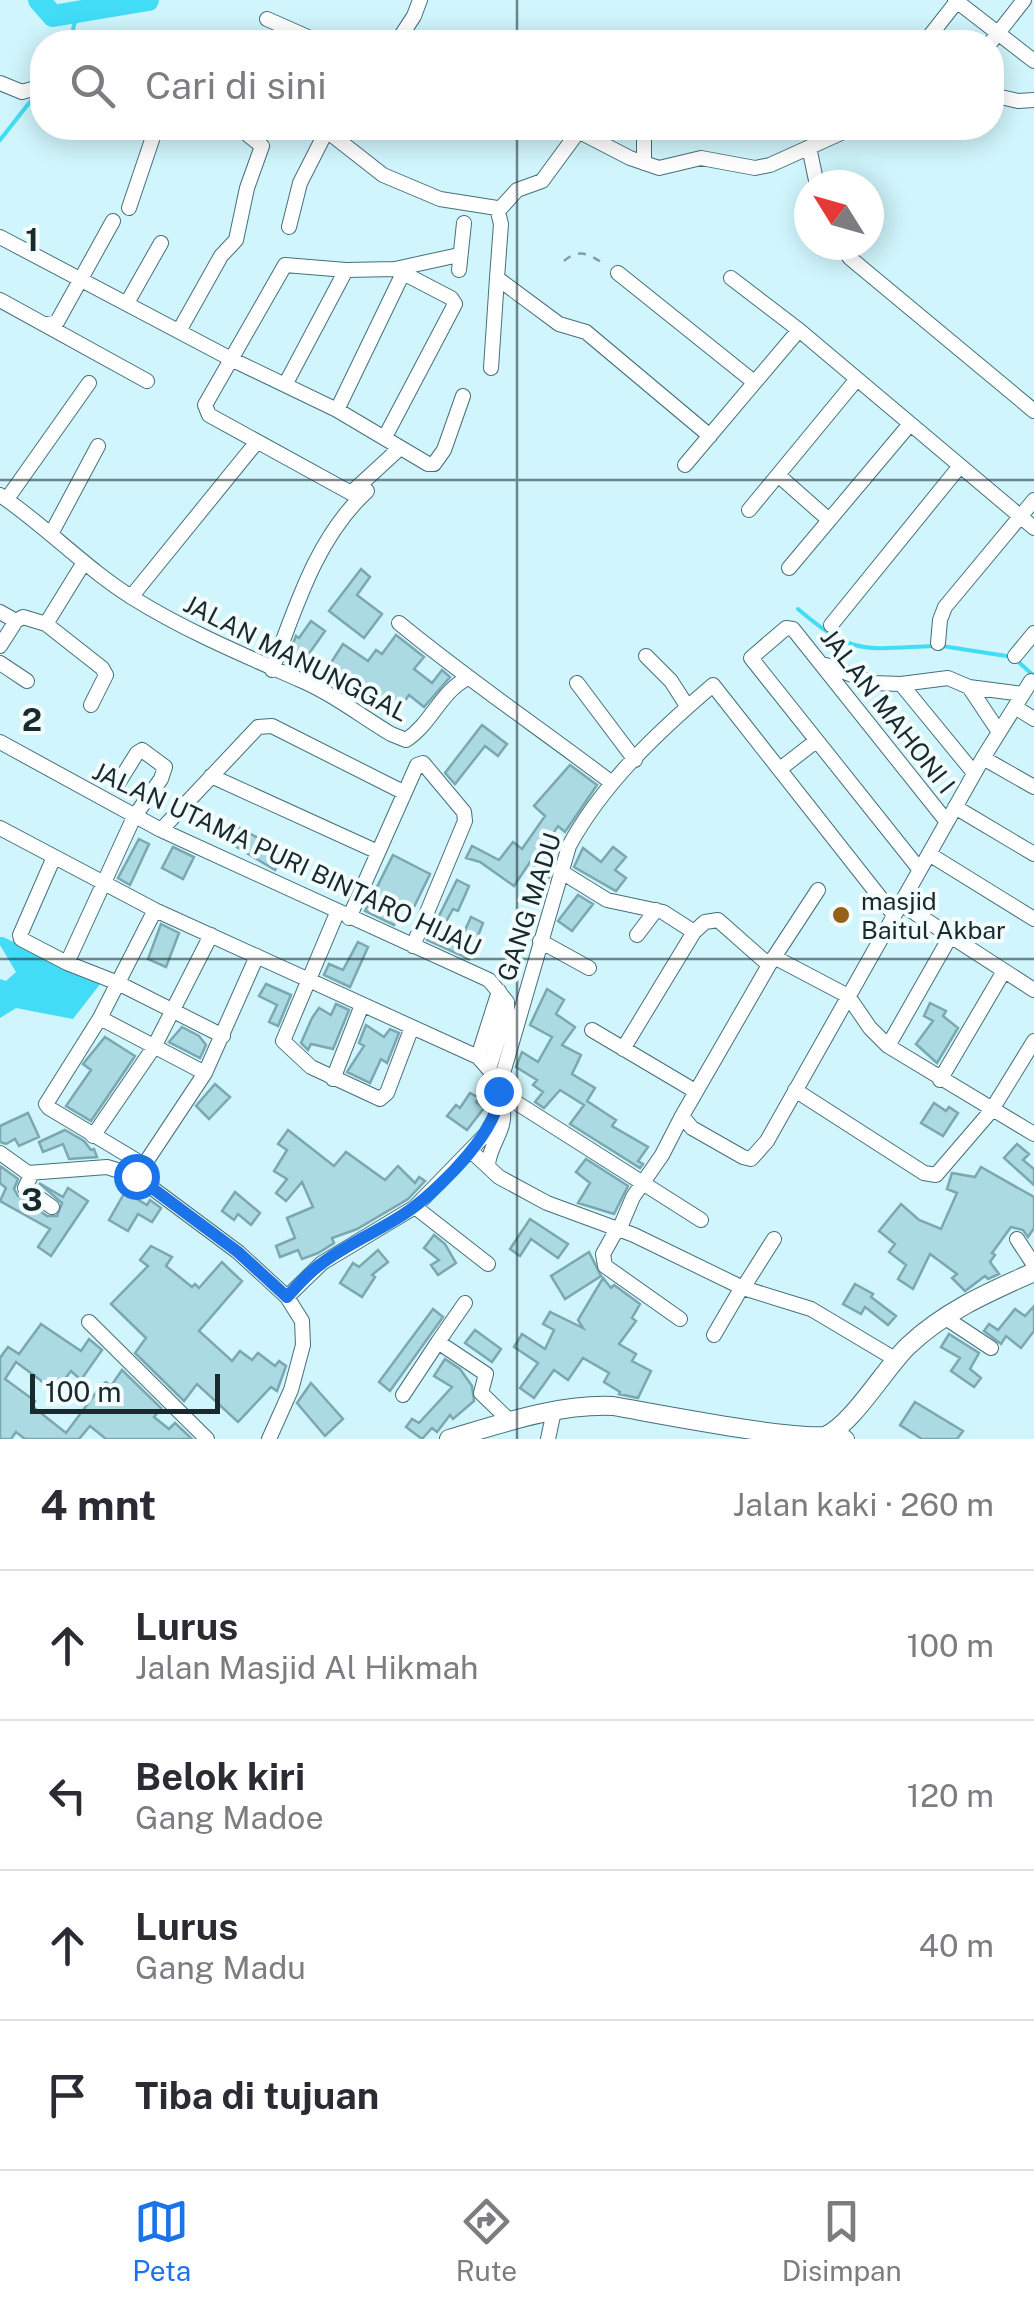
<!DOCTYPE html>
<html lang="id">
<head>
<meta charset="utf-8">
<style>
	:root { --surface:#fff; --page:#f2f2f3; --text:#2b2b33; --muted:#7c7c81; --line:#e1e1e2; --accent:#1a73e8 }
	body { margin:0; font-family:"Public Sans",sans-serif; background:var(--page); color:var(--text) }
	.compass { position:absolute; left:794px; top:170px; width:90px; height:90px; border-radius:50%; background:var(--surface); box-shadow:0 5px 25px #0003; rotate:307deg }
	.scale { position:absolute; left:30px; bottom:25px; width:190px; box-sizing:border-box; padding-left:10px; border:5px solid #182a2d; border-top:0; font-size:28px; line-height:35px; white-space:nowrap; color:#182a2d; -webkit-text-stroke:8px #f4fdfe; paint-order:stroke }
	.stop { position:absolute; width:30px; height:30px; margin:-22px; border:8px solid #1a73e8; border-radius:50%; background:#fff }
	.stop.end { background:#1a73e8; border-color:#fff; box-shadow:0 2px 10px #0008 }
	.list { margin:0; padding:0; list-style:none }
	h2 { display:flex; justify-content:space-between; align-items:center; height:130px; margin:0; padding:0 40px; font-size:42px }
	h2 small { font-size:32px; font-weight:400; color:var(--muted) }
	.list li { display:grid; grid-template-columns:65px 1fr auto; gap:30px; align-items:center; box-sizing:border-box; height:150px; padding:0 40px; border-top:2px solid var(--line) }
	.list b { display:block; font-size:38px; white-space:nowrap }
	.list p { margin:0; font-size:32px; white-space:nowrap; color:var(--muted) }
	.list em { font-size:32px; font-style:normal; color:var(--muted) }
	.icon { flex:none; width:55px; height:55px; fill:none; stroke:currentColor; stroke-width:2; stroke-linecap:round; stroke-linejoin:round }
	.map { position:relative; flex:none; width:1034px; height:1439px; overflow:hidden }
	.search { position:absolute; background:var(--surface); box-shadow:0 5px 25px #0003; left:30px; right:30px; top:30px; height:110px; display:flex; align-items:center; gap:25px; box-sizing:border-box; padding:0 35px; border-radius:40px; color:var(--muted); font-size:38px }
	.sheet { height:730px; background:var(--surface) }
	nav { display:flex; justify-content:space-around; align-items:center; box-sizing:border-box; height:140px; border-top:2px solid var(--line); background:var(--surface); font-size:28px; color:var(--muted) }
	nav a { display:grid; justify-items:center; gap:5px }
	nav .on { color:var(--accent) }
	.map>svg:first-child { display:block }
	.water { fill:#42dcf6 }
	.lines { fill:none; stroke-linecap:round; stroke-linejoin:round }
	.stream { stroke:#42dcf6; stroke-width:4 }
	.river { stroke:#42dcf6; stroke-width:22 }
	.building { fill:#acdae3; stroke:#7ba7b0; stroke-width:2.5 }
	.minor-casing { stroke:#457078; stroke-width:16 }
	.major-casing { stroke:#457078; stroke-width:20 }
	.path { stroke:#819ea3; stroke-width:2.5; stroke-dasharray:8 8; stroke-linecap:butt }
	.minor { stroke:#fff; stroke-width:14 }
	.major { stroke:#fff; stroke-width:18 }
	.route { stroke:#1a73e8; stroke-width:12 }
	.grid { fill:none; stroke:#182a2d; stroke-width:2.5; stroke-opacity:0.55 }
	.poi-dot { fill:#956017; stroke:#f4fdfe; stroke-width:4 }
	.labels { text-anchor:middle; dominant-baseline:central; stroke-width:8; stroke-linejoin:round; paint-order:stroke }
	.street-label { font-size:25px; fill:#182a2d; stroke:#f4fdfe }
	.poi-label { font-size:25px; fill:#182a2d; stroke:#f4fdfe; text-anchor:start }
	.grid-label { font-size:32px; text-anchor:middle; font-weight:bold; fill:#182a2d; stroke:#f4fdfe; stroke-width:8; stroke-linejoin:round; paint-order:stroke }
</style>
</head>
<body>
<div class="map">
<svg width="1034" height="1439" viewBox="0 0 1034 1439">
	<rect width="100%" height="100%" fill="#d0f5fc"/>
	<path class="water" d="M0 937H3L101 983 73 1019 16 1008 0 1018V979L6 981 16 972 0 945Z"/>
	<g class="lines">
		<path class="stream" d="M70 42 77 13
			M0 140 37 93
			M798 609C853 656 864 649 933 646
			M942 646 1013 657 1034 676"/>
		<path class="river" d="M39 0 53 16 148 0"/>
	</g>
	<path class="building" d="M361 569 370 577 357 595 382 614 364 638 329 611Z
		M311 621 325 631 308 655 305 653 295 666 286 662 296 636 299 638Z
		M396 635 424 657 414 669 432 683 442 670 450 677 424 707 409 695 396 713 381 701 375 708 327 669 343 644 368 661 376 650 382 654Z
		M482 725 507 744 498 756 485 746 455 784 445 773Z
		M570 765 597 785 565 832 558 826 540 853 553 862 549 877 530 862 514 886 480 862 466 858 472 846 499 860 513 842 522 849 545 816 534 806Z
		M238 827 260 839 258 843 283 857 275 870 230 843Z
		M139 839 149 844 130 885 118 878Z
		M173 847 194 857 183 879 162 868Z
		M613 847 626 857 615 870 626 878 616 891 574 867 583 848 601 862Z
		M393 855 430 874 414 907 406 902 394 925 365 911Z
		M457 880 469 886 458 911 453 909 442 929 461 939 471 917 483 923 469 959 427 940Z
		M578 895 593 904 572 931 558 921Z
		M161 924 179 933 166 967 148 959Z
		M358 942 368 947 350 987 324 975 329 964 343 970Z
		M266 984 291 995 278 1026 269 1022 277 1005 259 996Z
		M547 989 564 1000 556 1014 575 1027 562 1045 581 1055 572 1074 595 1088 587 1101 616 1120 612 1126 648 1147 638 1161 643 1164 640 1168 570 1124 584 1105 560 1090 544 1108 535 1102 543 1092 533 1085 537 1080 516 1067 522 1052 538 1062 552 1037 530 1025Z
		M930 1003 946 1011 943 1016 958 1028 937 1063 916 1044 933 1021 924 1016Z
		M336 1004 349 1010 333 1049 311 1044 308 1050 301 1043 312 1018 319 1008 331 1015Z
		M366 1025 384 1037 390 1029 399 1033 387 1063 381 1059 370 1083 347 1072 364 1046 359 1043Z
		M182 1027 199 1036 206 1045 200 1058 169 1042Z
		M105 1037 135 1056 91 1121 66 1106 91 1070 83 1064Z
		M215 1084 230 1097 209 1119 196 1106Z
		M470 1093 479 1098 476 1102 484 1108 467 1130 447 1116 456 1105 460 1108Z
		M934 1103 946 1111 949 1107 958 1113 943 1136 921 1123Z
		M28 1113 39 1137 19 1146 15 1139 6 1144 0 1142V1126Z
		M65 1130 84 1141 91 1150 94 1149 97 1157 69 1159 63 1144 43 1152 39 1142Z
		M288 1130 334 1166 346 1152 385 1180 398 1166 415 1183 419 1177 425 1181 408 1199 357 1229 332 1238 334 1243 318 1253 302 1259 298 1250 280 1257 276 1246 295 1238 287 1218 313 1207 302 1182 286 1201 276 1193 287 1179 274 1171 287 1150 278 1144Z
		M1017 1144 1029 1154 1023 1160 1034 1169V1185L1004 1158Z
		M586 1159 628 1186 614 1214 578 1203 590 1183 576 1172Z
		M0 1166 18 1179 14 1189 18 1196 47 1216H57L62 1203 39 1183 63 1197 68 1188 88 1201 51 1256 38 1247 50 1229 0 1201 6 1188 0 1183Z
		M981 1167 1034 1197V1228L1028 1237 1023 1230 1011 1227 992 1253 995 1255 990 1262 999 1274 988 1279 985 1276 965 1291 952 1278 957 1274 930 1254 913 1289 898 1279 906 1265 889 1252 895 1244 879 1231 901 1204 919 1220 941 1229 957 1193 947 1189 952 1173 975 1177Z
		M125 1192 147 1205 150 1200 161 1208 152 1222 138 1214 128 1231 109 1220Z
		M235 1192 260 1213 251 1225 238 1214 234 1220 222 1211Z
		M530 1219 568 1244 558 1258 531 1239 520 1256 510 1249Z
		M434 1235 445 1244 456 1263 438 1275 431 1265 439 1260 424 1248Z
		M151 1246 172 1257 166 1266 192 1287 195 1284 199 1288 222 1262 231 1271 242 1281 199 1331 232 1361 240 1351 252 1360 258 1353 275 1366 279 1361 286 1366 277 1391 271 1387 238 1422 197 1384 184 1401 135 1353 146 1338 111 1304 148 1266 140 1260Z
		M378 1250 388 1262 372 1275 375 1277 362 1297 340 1283 353 1263 359 1267Z
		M589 1252 601 1276 565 1299 551 1276Z
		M603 1278 611 1288 614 1285 640 1304 632 1318 636 1321 619 1344 636 1354 632 1361 651 1371 638 1398 619 1394 620 1392 604 1382 609 1373 583 1358 568 1380 554 1370 534 1398 520 1388 538 1363 514 1347 522 1334 545 1349 554 1330 543 1324 550 1312 583 1328 578 1320Z
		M855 1284 873 1294 871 1297 896 1316 888 1325 865 1307 861 1314 843 1304Z
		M1034 1306V1331L1021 1348 1006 1336 1001 1344 984 1331 989 1324 998 1330 1015 1309 1025 1316Z
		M433 1309 443 1317 390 1391 379 1382Z
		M41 1324 81 1351 89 1339 102 1350 81 1380 71 1371 55 1391 16 1362 5 1379 35 1401 32 1406 66 1433 101 1386 106 1382 111 1386 122 1370 161 1408 154 1417 169 1429 175 1423 192 1439H106L90 1426 79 1439H25L16 1432 11 1439H0V1358L8 1347 19 1354Z
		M475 1330 501 1349 492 1362 465 1343Z
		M949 1334 979 1353 970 1369 981 1378 974 1387 951 1371 960 1358 941 1347Z
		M445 1359 460 1369 472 1386 474 1401 453 1419 450 1415 437 1432 432 1428 422 1439 406 1427 412 1419 419 1423 452 1387 434 1376Z
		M311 1383 343 1419 325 1436 297 1403Z
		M915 1402 963 1431 957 1439H922L900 1425Z"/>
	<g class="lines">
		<defs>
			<path id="minor" d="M955 0 1034 61
				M267 19 319 42
				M397 42 414 16 420 0
				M925 42 958 0
				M991 42 1024 0
				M0 83 22 92 42 86
				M992 95 1018 101 1034 100
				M323 128 383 175 440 199 497 208 501 224 497 278 559 324 586 332 710 436
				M572 128 630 158 659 168 701 158 755 168 770 165 852 128
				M809 147 817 185
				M644 163V128
				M129 208 156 128
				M499 210 517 190 542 181 578 132
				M289 227 300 183 328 128
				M0 237 233 360 337 410 428 464H434L444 450 463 396
				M840 245 850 258 1034 411
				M459 270 464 223
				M618 273 754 382
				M731 278 799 330 1034 528
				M0 300 147 381
				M127 303 161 243
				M47 324 57 322 113 221
				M179 331 221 256 236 240 247 188 262 146 248 135 252 128
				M491 368 497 278
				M285 385 346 270
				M337 410 406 267
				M385 437 455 304 451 298 403 273
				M400 448 351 493 209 415 205 405 285 265 346 270 395 269 459 255
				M685 465 799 330
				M778 475 829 520
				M0 495C47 527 85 568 133 598 186 631 241 654 298 679 330 692 361 716 391 734L406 740C431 724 440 693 466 679
				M7 499 89 383
				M749 510 857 379
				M51 534 98 446
				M83 564 46 624 102 668 106 675 91 705
				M789 568 910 424
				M131 597 256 443
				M0 612 16 621 23 617 46 624
				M399 623C468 680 541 729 612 783
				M831 625 960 466
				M938 643 940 620 945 607 1034 500
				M0 646 16 621
				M646 656 671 681 687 706
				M1015 656 1034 633
				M0 663 27 681
				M826 665 873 683 901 684 948 678 969 687 1023 694
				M272 670C296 607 316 538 367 491
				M577 683 635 760
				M901 684 974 773
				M969 687 999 732
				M1015 707 1034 719
				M0 742 161 830 489 980 507 1002V1011L489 1069
				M983 758 1034 787
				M780 769 816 741
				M211 776 378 852
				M955 807 1034 854
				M0 828 155 910 478 1057 492 1073
				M161 830 258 727 272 726 403 792
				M929 854 1034 919
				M54 857 20 935 21 939 67 963 118 983 223 1036
				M920 870 751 658 786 628 793 629 947 822
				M560 871 607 900 663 912 694 932
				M818 890 769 965 682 1116 692 1128 743 1157 751 1159 767 1141 983 758 1031 681
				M901 904 1034 990
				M155 910 100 1018 46 1104 49 1108 144 1165 205 1073 257 956
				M337 913 283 1041 311 1067 380 1099 387 1093 412 1027
				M349 918 417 765 423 763 464 812 465 821 413 946
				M637 935 656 910
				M540 941 589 968
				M774 957 848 996 870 1028 888 1046 1034 1134
				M67 963 134 817 161 779 165 767 142 750 137 753 117 785
				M100 1018 205 1073
				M592 1030 695 1091
				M888 1046 950 937
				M623 1049 694 932 705 922 718 920 769 965
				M478 1057 499 991
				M333 1079 362 1005
				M940 1080 1004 971
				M795 1090 924 1173 936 1175 991 1111 1034 1041
				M498 1091 701 1220
				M93 1136 154 1047 211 935
				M471 1151 499 1177 547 1203 634 1235 743 1288 811 1309 895 1359
				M0 1153 28 1173 107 1167 136 1176 238 1252 287 1297 302 1321 303 1345 291 1390 269 1439
				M488 1164C491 1141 508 1129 502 1105
				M32 1173 25 1188 52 1207
				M415 1207 488 1264
				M617 1229 603 1254 605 1266 680 1319
				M619 1230 633 1197 662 1155 682 1116
				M1017 1239 1034 1265
				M743 1288 774 1239
				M287 1297 322 1263 415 1207 486 1134 495 1118 500 1100 499 1087 569 846C603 783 659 731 713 685L894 915
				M944 1317 991 1348
				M89 1322 207 1439
				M714 1335 742 1287
				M438 1342 465 1303
				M403 1395 438 1342 486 1374 481 1393 510 1421
				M835 1429 847 1439
				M548 1439 554 1411"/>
			<path id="major" d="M449 1439C503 1423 557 1404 613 1406 659 1414 785 1439 825 1436 852 1425 886 1367 908 1346 945 1311 989 1292 1034 1272"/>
		</defs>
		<use href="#minor" class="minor-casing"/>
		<use href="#major" class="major-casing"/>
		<path class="path" d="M564 261C580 247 590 255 606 265"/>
		<use href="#minor" class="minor"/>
		<use href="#major" class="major"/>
	</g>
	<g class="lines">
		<path class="route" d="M136 1176 238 1252 287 1297C298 1285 308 1273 321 1264 349 1242 385 1229 414 1207 441 1187 504 1125 498 1091"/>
	</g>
	<path class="grid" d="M517 0V42M517 128V1439M0 480H1034M0 959H1034"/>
	<circle class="poi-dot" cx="841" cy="915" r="10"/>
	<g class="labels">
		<g class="street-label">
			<text transform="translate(296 658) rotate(27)">JALAN MANUNGGAL</text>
			<text transform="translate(888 711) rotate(52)">JALAN MAHONI I</text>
			<text transform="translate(287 859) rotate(25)">JALAN UTAMA PURI BINTARO HIJAU</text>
			<text transform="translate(529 907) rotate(-72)">GANG MADU</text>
		</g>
		<g class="poi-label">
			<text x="861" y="901">masjid<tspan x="861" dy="29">Baitul Akbar</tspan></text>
		</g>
	</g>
	<g class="grid-label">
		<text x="32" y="251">1</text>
		<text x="32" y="731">2</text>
		<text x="32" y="1211">3</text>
	</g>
</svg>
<svg class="compass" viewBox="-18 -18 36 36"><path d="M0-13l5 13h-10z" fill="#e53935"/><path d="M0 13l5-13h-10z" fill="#7c7c81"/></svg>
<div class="scale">100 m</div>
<div class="stop" style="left:136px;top:1176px"></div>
<div class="stop end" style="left:498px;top:1091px"></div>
<div class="search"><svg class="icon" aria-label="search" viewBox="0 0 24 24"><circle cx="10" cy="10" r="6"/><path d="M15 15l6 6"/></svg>Cari di sini</div>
</div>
<section class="sheet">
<h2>4 mnt<small>Jalan kaki · 260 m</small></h2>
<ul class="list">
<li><svg class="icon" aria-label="ahead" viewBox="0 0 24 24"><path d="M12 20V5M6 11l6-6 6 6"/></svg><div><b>Lurus</b><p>Jalan Masjid Al Hikmah</p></div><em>100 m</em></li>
<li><svg class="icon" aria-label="left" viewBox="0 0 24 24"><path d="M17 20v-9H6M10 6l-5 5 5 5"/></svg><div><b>Belok kiri</b><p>Gang Madoe</p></div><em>120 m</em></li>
<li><svg class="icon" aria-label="ahead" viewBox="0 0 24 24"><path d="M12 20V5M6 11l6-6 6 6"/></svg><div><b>Lurus</b><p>Gang Madu</p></div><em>40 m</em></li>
<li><svg class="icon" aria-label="arrive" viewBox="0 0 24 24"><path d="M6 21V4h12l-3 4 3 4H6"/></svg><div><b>Tiba di tujuan</b></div></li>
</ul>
</section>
<nav>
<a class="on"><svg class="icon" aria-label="map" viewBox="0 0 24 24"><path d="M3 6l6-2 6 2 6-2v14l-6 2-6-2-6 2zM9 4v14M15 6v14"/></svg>Peta</a>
<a><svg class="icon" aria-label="directions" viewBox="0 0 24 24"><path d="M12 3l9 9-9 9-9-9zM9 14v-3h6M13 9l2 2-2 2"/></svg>Rute</a>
<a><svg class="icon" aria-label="saved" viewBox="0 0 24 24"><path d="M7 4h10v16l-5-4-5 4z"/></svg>Disimpan</a>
</nav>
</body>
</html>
